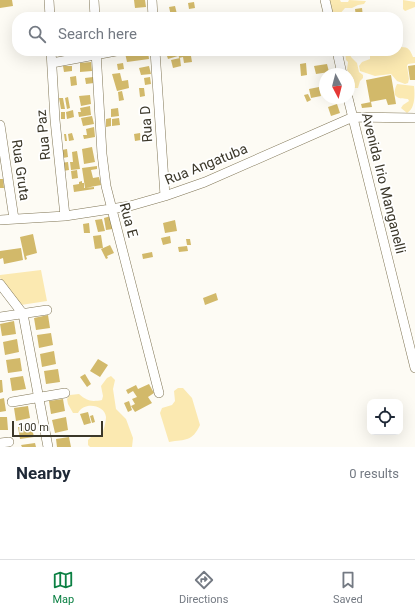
<!DOCTYPE html>
<html lang="en">
<head>
<meta charset="utf-8">
<style>
	:root { --surface:#fff; --page:#f2f2f3; --text:#1f2937; --muted:#747a83; --line:#e0e1e3; --accent:#0b8043 }
	body { margin:0; font-family:Roboto,sans-serif; background:var(--page); color:var(--text) }
	.controls { position:absolute; right:12px; bottom:12px; display:grid; overflow:hidden; border-radius:8px; box-shadow:0 4px 16px #0002 }
	.controls button { width:36px; height:36px; display:grid; place-items:center; padding:0; border:0; border-bottom:1px solid var(--line); background:var(--surface); color:var(--text); font:20px sans-serif }
	.compass { position:absolute; left:319px; top:68px; width:36px; height:36px; border-radius:50%; background:var(--surface); box-shadow:0 4px 16px #0002; rotate:173deg }
	.scale { position:absolute; left:12px; bottom:10px; width:91px; box-sizing:border-box; padding-left:4px; border:2px solid #3b3729; border-top:0; font-size:11px; line-height:14px; white-space:nowrap; color:#3b3729; -webkit-text-stroke:3px #fff; paint-order:stroke }
	.list { margin:0; padding:0; list-style:none }
	h2 { display:flex; justify-content:space-between; align-items:center; height:52px; margin:0; padding:0 16px; font-size:17px }
	h2 small { font-size:13px; font-weight:400; color:var(--muted) }
	.icon { flex:none; width:22px; height:22px; fill:none; stroke:currentColor; stroke-width:2; stroke-linecap:round; stroke-linejoin:round }
	.map { position:relative; flex:none; width:415px; height:447px; overflow:hidden }
	.search { position:absolute; background:var(--surface); box-shadow:0 4px 16px #0002; left:12px; right:12px; top:12px; height:44px; display:flex; align-items:center; gap:10px; box-sizing:border-box; padding:0 14px; border-radius:16px; color:var(--muted); font-size:15px }
	.sheet { height:112px; background:var(--surface) }
	nav { display:flex; justify-content:space-around; align-items:center; box-sizing:border-box; height:56px; border-top:1px solid var(--line); background:var(--surface); font-size:11px; color:var(--muted) }
	nav a { display:grid; justify-items:center; gap:2px }
	nav .on { color:var(--accent) }
	.map>svg:first-child { display:block }
	.green { fill:#fbe9b1 }
	.building { fill:#d2b96a }
	.lines { fill:none; stroke-linecap:round; stroke-linejoin:round }
	.minor-casing { stroke:#807656; stroke-width:10 }
	.minor { stroke:#fff; stroke-width:9 }
	.labels { text-anchor:middle; dominant-baseline:central; stroke-width:3.5; stroke-linejoin:round; paint-order:stroke }
	.street-label { font-size:14px; fill:#3b3729; stroke:#fff }
</style>
</head>
<body>
<div class="map">
<svg width="415" height="447" viewBox="0 0 415 447">
	<rect width="100%" height="100%" fill="#fdfbf4"/>
	<path class="green" d="M328 0H340L341 2H348L349 0 366 1 364 4 358 5 352 8H345L339 15 336 16 332 13Z
		M403 0 415 2V7L405 11 403 9Z
		M401 47C409 47 410 50 413 57H415V63L408 64 407 66 409 79 408 83 405 84 397 81 391 74 375 76 360 71 359 66 362 62 370 59V56L365 51H398V49Z
		M345 51H349L351 57 357 63 359 72 363 75V78L360 81 358 88H354L352 86 354 80 347 70 348 62 346 60Z
		M397 84 414 86C415 95 415 109 407 113L401 108 403 105 409 101 408 99C397 99 391 97 397 84Z
		M41 270 47 301 21 305 0 278V275Z
		M111 376 115 380 113 389 116 409 126 419 133 438 132 447H90L88 445V440L92 436H102C103 431 106 423 106 417 105 405 84 401 78 413H73L68 404 67 399 70 395 79 394C87 401 91 402 102 400L103 396 101 386 107 378Z
		M178 388H183L192 398 200 425C192 442 186 439 169 442L160 413 162 408 172 405 175 401 174 391Z"/>
	<path class="building" d="M0 0H12L13 6 0 8Z
		M134 0H145L146 7 135 8Z
		M194 2 195 8 189 9 188 3Z
		M175 6 177 14 171 16 169 7Z
		M362 8 363 17H356L355 9Z
		M111 12 112 17H101V13Z
		M194 12V17H187V13Z
		M59 51H65L66 56H59Z
		M76 51H85L86 53 76 55Z
		M148 51 149 59 127 62 125 53 134 52 135 53Z
		M172 51H176L178 56 168 59 166 53Z
		M187 51V53H190L189 51H194V55L191 56 192 62 184 63 183 57 179 58 178 52Z
		M180 58 181 66 173 68 171 60Z
		M91 62 92 71 80 72V63Z
		M123 63 124 69 118 70 117 64Z
		M306 63 307 75 301 76 300 64Z
		M327 64 329 72 316 74 314 66Z
		M415 65V80H410L408 66Z
		M63 66H72V71L64 72Z
		M149 66 151 74 141 75 139 68Z
		M120 73 122 81 128 80 129 88 117 91 112 74Z
		M391 75 396 104 388 105 386 99 370 102 366 80Z
		M76 76 77 85 71 86 70 77Z
		M93 77 94 83 86 84 85 78Z
		M150 77 151 84 145 85 144 78Z
		M319 87 321 96 311 98 309 89Z
		M139 88H144L145 96 140 97Z
		M122 91 124 100 119 101 118 92Z
		M308 94 311 100 307 102 304 95Z
		M90 95 91 104 81 106 79 96Z
		M68 97 70 108 67 109 65 98Z
		M59 98H63L65 109H61Z
		M371 102 372 107 362 108 361 104Z
		M337 104 340 113 331 116 328 107Z
		M90 106 91 115 79 117 78 112H81L80 108Z
		M118 108 119 116 111 117V109Z
		M73 110 74 117 67 119 66 112Z
		M61 112H65V119H61Z
		M92 116 94 124 83 126 81 118Z
		M111 118V126L106 127V119Z
		M119 118 120 125 112 126V119Z
		M94 127 95 137 84 139 83 135H87L86 129Z
		M72 133 74 140 69 141 68 134Z
		M140 133 141 140 135 141 134 134Z
		M64 134H66L67 141H65Z
		M92 147 95 162 84 164 82 149Z
		M67 149 68 157 63 158 62 150Z
		M77 151 80 169 71 170 70 162H73L72 152Z
		M68 162 69 170 63 171 61 163Z
		M97 166V169L91 170 93 178 99 177 101 185 85 188 82 168Z
		M77 170 78 178 72 179 71 171Z
		M0 179H3L4 188H0Z
		M82 181V183H84V188L94 187V189L74 192 73 185 79 184V182Z
		M111 216 113 229 106 230 104 218Z
		M102 219 105 231 98 232 95 220Z
		M175 220 177 231 165 233 163 223Z
		M89 223 90 233H84L83 224Z
		M33 234 37 253 26 256 27 259 25 260 20 237Z
		M101 235 103 248 95 249 93 236Z
		M170 236 171 243 163 245 161 238Z
		M186 239H190L191 245H187Z
		M110 245 114 253 107 256 108 258 106 259 101 249Z
		M187 246 188 251 179 252 178 247Z
		M21 248 23 260 4 264 3 258 0 259V251Z
		M152 252 153 257 143 259 142 254Z
		M216 293 218 300 205 305 203 298Z
		M48 315 50 328 36 330 34 318Z
		M14 321 16 334 2 336 0 324Z
		M51 333 53 345 39 348 37 335Z
		M17 339 19 352 5 355 3 342Z
		M54 351 56 364 42 367 40 354Z
		M20 358 22 371 8 373 6 360Z
		M98 359 108 365 100 377 90 371Z
		M58 369 60 382 46 384 44 371Z
		M85 374 91 384 87 387 80 377Z
		M23 376 26 389 12 391 10 378Z
		M0 380H2L3 392 0 393Z
		M149 384 154 393 148 397 152 403 135 412 131 406 135 404 132 399 137 397 133 391 128 394 126 390 136 385 138 389Z
		M4 398 6 411 0 412V399Z
		M63 399 65 411 51 414 49 401Z
		M129 401 132 410 128 412 124 403Z
		M28 406 30 418 16 421 14 408Z
		M88 412 91 423 84 425 80 414Z
		M93 415 95 422 92 423 90 416Z
		M0 417H7L8 430H0Z
		M66 417 68 430 55 433 52 420Z
		M31 424 34 437 20 439 18 427Z
		M69 437 71 447H57L56 439Z
		M35 443 36 447H22L21 445Z"/>
	<g class="lines">
		<defs>
			<path id="minor" d="M49 0 50 17
				M94 0 95 17
				M152 0 153 17
				M325 0 329 17
				M51 51 55 120 65 216
				M96 51 102 154 106 186 159 393
				M155 51 165 196
				M337 51 342 74
				M52 63 116 51
				M348 98 415 368
				M0 125 14 219
				M0 220 65 216 130 206 165 196 205 182 353 117 415 118
				M0 284 23 314 48 447
				M0 317 47 310
				M12 402 65 393
				M0 443 9 442"/>
		</defs>
		<use href="#minor" class="minor-casing"/>
		<use href="#minor" class="minor"/>
	</g>
	<g class="labels">
		<g class="street-label">
			<text transform="translate(146 124) rotate(-94)">Rua D</text>
			<text transform="translate(43 135) rotate(-95)">Rua Paz</text>
			<text transform="translate(206 164) rotate(-22)">Rua Angatuba</text>
			<text transform="translate(21 170) rotate(82)">Rua Gruta</text>
			<text transform="translate(384 183) rotate(76)">Avenida Irio Manganelli</text>
			<text transform="translate(129 220) rotate(75)">Rua E</text>
		</g>
	</g>
</svg>
<div class="controls">
<button><svg class="icon" aria-label="locate" viewBox="0 0 24 24"><circle cx="12" cy="12" r="6"/><path d="M12 2v4M12 18v4M2 12h4M18 12h4"/></svg></button>
</div>
<svg class="compass" viewBox="-18 -18 36 36"><path d="M0-13l5 13h-10z" fill="#e53935"/><path d="M0 13l5-13h-10z" fill="#747a83"/></svg>
<div class="scale">100 m</div>
<div class="search"><svg class="icon" aria-label="search" viewBox="0 0 24 24"><circle cx="10" cy="10" r="6"/><path d="M15 15l6 6"/></svg>Search here</div>
</div>
<section class="sheet">
<h2>Nearby<small>0 results</small></h2>
<ul class="list">
</ul>
</section>
<nav>
<a class="on"><svg class="icon" aria-label="map" viewBox="0 0 24 24"><path d="M3 6l6-2 6 2 6-2v14l-6 2-6-2-6 2zM9 4v14M15 6v14"/></svg>Map</a>
<a><svg class="icon" aria-label="directions" viewBox="0 0 24 24"><path d="M12 3l9 9-9 9-9-9zM9 14v-3h6M13 9l2 2-2 2"/></svg>Directions</a>
<a><svg class="icon" aria-label="saved" viewBox="0 0 24 24"><path d="M7 4h10v16l-5-4-5 4z"/></svg>Saved</a>
</nav>
</body>
</html>
